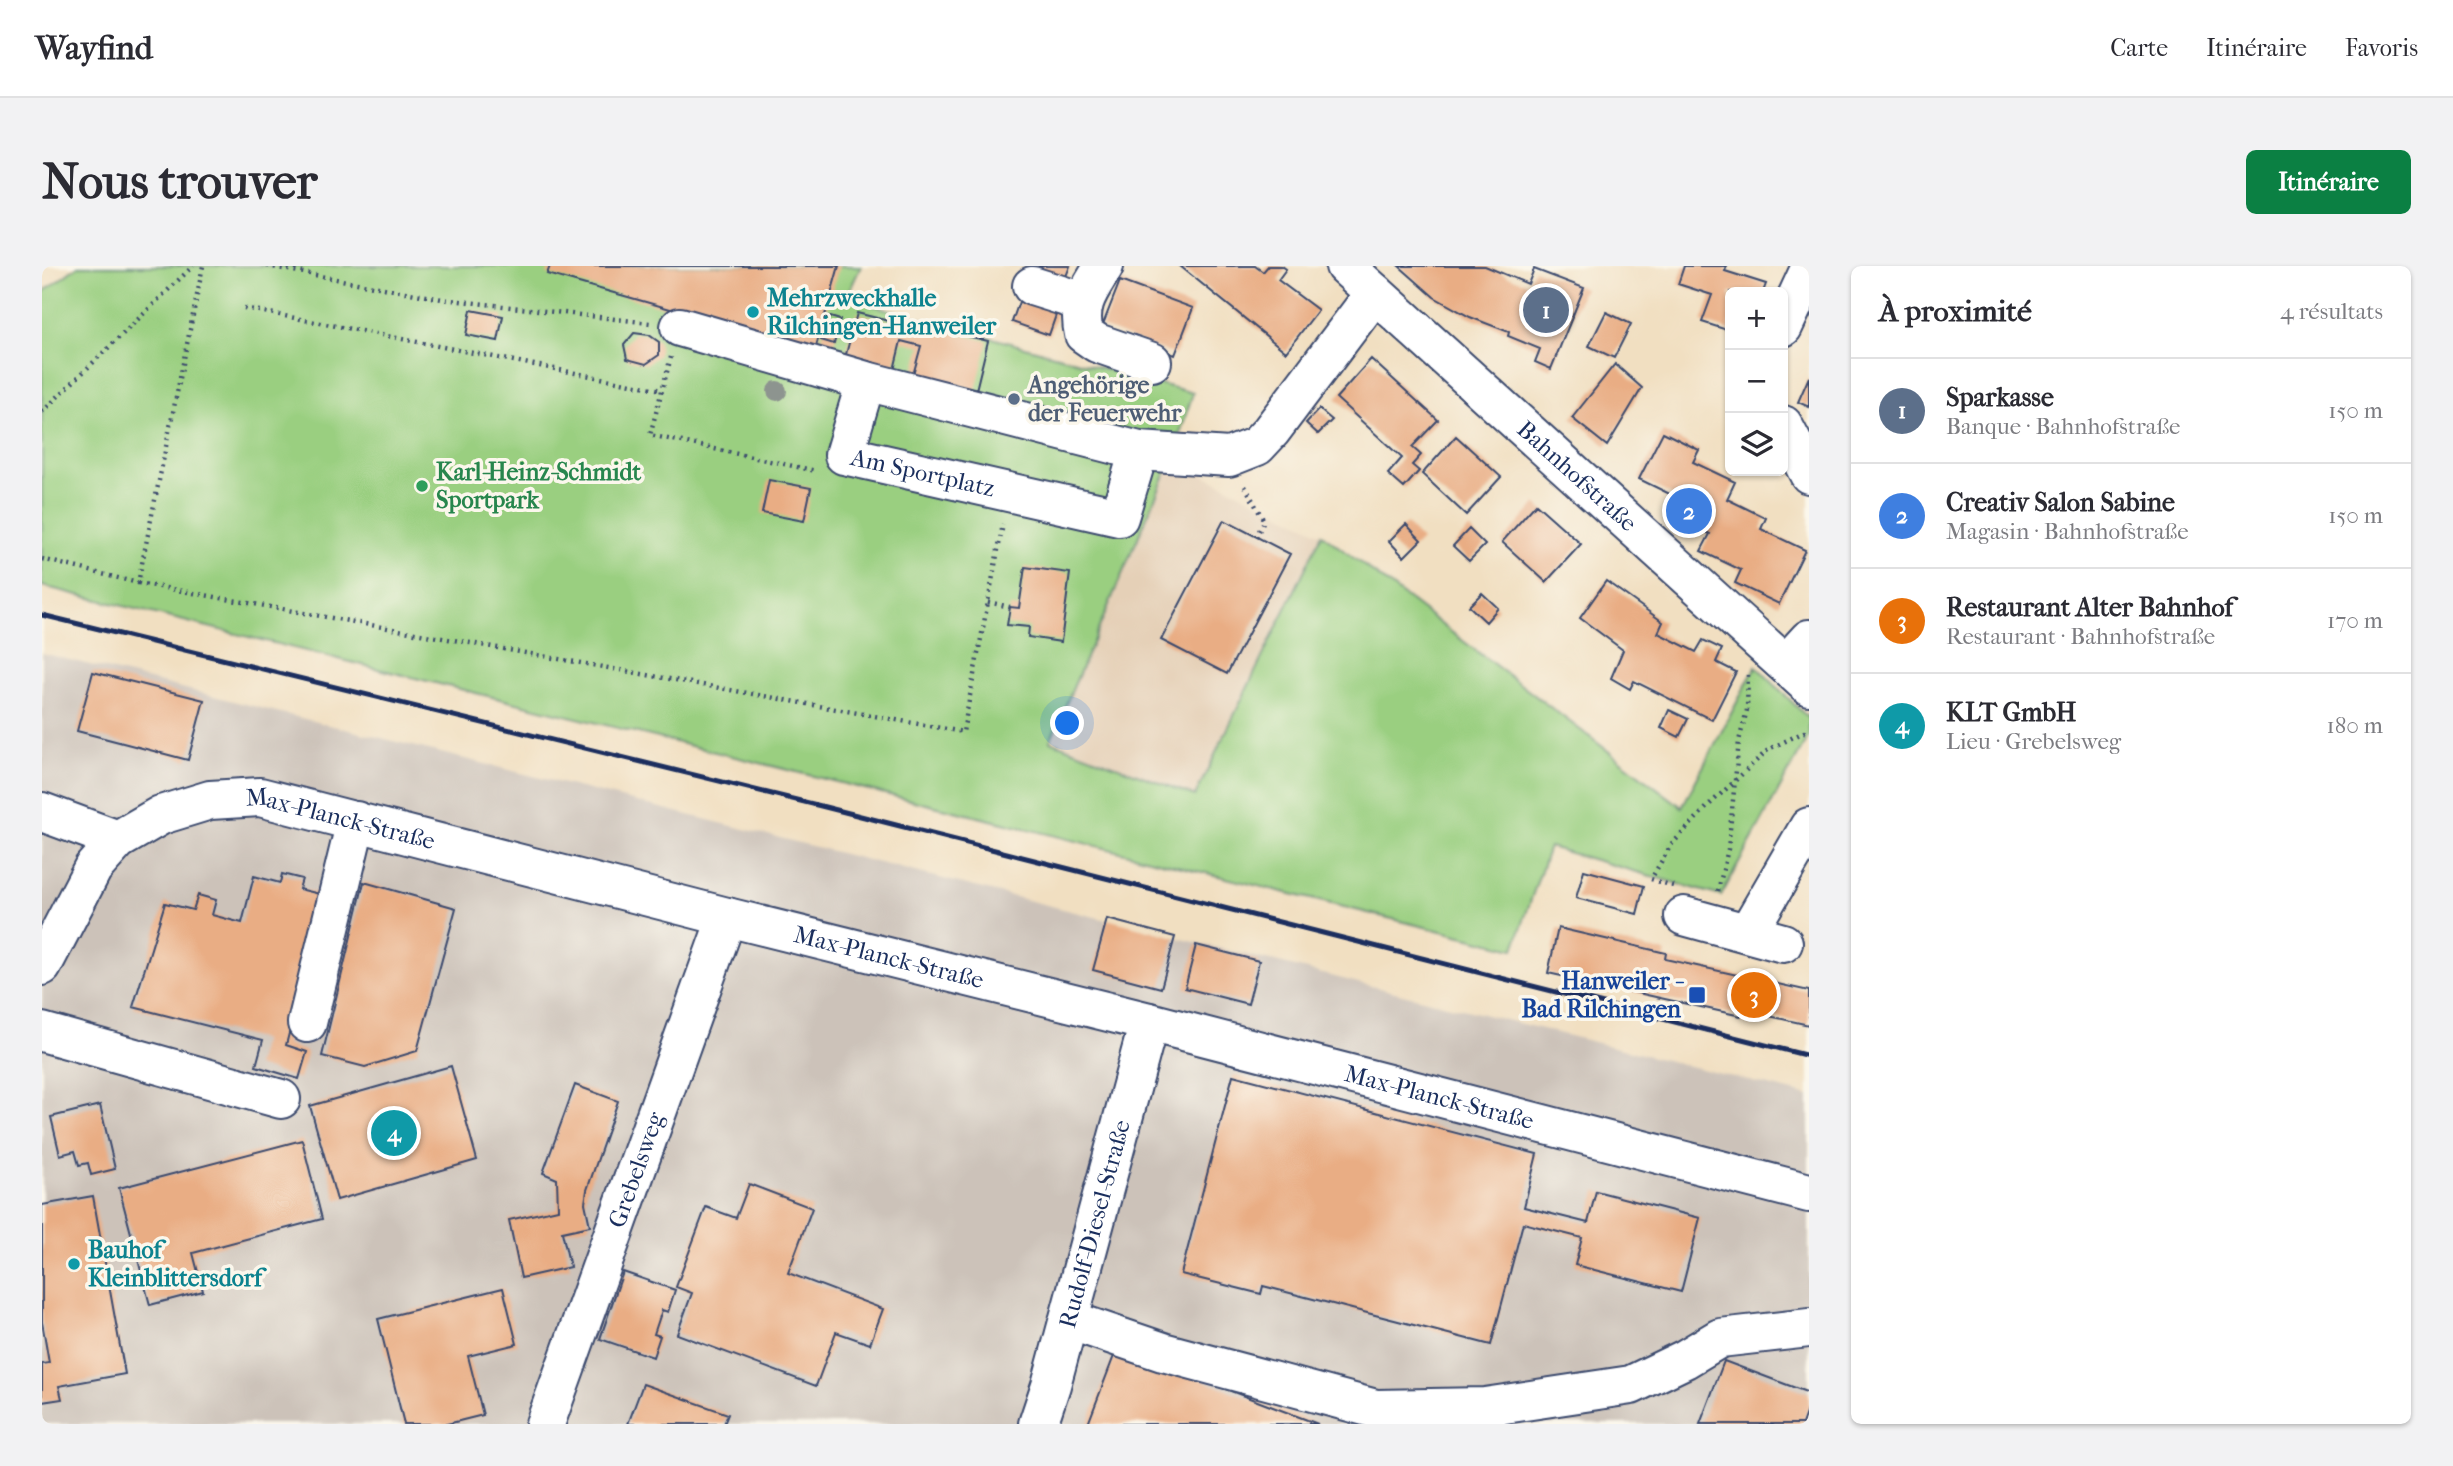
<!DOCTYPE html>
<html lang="fr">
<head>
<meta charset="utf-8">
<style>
	:root { --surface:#fff; --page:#f2f2f3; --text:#2b2b33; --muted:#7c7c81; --line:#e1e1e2; --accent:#0b8043 }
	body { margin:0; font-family:"IM FELL French Canon",serif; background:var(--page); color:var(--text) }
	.controls { position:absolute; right:21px; top:21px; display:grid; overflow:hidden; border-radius:10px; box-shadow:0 2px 5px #0004 }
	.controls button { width:63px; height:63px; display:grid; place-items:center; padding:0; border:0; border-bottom:2px solid var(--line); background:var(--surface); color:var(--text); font:35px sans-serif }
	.you { position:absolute; left:1026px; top:458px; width:24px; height:24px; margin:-18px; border:5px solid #fff; border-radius:50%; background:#1a73e8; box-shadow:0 0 0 10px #1a73e833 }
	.badge { display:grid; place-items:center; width:46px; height:46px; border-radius:50%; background:var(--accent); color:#fff; font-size:23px; font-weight:700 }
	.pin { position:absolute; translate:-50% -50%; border:4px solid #fff; box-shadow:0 2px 7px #0006 }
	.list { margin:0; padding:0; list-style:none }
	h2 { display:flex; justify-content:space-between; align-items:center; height:91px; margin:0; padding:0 28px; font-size:30px }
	h2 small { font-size:23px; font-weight:400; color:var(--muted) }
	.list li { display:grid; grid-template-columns:46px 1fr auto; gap:21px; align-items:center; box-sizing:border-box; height:105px; padding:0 28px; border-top:2px solid var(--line) }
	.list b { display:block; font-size:26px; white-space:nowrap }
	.list p { margin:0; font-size:23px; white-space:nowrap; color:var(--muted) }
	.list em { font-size:23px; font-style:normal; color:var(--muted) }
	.icon { flex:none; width:38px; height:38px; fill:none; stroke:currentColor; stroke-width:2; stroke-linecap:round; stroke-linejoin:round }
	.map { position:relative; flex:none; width:1767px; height:1158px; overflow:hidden; border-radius:10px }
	header { display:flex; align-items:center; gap:42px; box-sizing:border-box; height:98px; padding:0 35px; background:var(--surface); border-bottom:2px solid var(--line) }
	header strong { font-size:33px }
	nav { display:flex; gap:38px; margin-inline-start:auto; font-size:24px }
	.intro { display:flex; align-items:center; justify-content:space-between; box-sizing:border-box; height:168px; padding:0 42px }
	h1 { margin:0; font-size:49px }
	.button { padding:18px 32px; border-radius:10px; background:var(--accent); color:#fff; font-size:24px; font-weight:700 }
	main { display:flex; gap:42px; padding:0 42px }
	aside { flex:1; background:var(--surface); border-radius:10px; box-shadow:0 2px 5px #0004 }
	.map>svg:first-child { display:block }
	.built { fill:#e5d0b7 }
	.industrial { fill:#ccc2b9 }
	.green { fill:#9acf80; stroke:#5a7f6f; stroke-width:2 }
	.building { fill:#e9ad84 }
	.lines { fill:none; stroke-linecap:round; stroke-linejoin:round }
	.minor-casing { stroke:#3b496d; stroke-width:42 }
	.path { stroke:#3b496d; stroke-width:4.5; stroke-dasharray:2 5; stroke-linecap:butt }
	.minor { stroke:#fff; stroke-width:38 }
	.rail { stroke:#1b2f5e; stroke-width:5 }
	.tree { fill:#8d948f }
	.culture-dot { fill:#0f9aa8; stroke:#fbf7ec; stroke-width:2.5 }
	.service-dot { fill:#5c6f8a; stroke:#fbf7ec; stroke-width:2.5 }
	.leisure-dot { fill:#2e9e5b; stroke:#fbf7ec; stroke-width:2.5 }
	.transit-dot { fill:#1a4fb4; stroke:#fbf7ec; stroke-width:2.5 }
	.labels { text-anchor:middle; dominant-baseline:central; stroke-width:7; stroke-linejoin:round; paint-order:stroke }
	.culture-label { font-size:24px; font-weight:bold; fill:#0d838f; stroke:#fbf7ec; text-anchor:start }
	.service-label { font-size:24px; font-weight:bold; fill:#4e5e75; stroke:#fbf7ec; text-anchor:start }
	.street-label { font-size:24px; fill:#1b2f5e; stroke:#fbf7ec }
	.leisure-label { font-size:24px; font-weight:bold; fill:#27864d; stroke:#fbf7ec; text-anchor:start }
	.transit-label { font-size:24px; font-weight:bold; fill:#164399; stroke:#fbf7ec; text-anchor:end }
</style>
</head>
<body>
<header>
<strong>Wayfind</strong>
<nav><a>Carte</a><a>Itinéraire</a><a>Favoris</a></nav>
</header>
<div class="intro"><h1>Nous trouver</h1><a class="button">Itinéraire</a></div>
<main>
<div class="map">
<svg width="1767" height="1158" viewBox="0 0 1767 1158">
	<rect width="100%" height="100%" fill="#fbf7ec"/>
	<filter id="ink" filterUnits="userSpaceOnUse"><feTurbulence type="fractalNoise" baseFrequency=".0143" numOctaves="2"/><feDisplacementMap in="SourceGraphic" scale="14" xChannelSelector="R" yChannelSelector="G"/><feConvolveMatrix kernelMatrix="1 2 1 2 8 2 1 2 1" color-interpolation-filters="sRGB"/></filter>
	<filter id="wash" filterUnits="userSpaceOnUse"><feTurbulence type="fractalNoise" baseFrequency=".00686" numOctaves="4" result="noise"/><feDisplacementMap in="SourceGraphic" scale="28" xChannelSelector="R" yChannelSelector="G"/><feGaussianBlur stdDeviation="1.57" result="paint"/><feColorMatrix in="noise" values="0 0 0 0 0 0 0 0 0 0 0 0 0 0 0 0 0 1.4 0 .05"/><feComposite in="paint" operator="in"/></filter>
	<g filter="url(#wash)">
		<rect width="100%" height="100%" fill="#f1dfc1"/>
		<path class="built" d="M1130 193 1280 268 1153 530 1008 475Z"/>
		<path class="industrial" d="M0 387 1767 830V1158H0Z"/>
		<path class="green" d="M36 0H819L804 32 1151 127 1130 193 1008 475 1153 530 1280 268 1640 541 1714 400 1767 453V469L1679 630 1507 581 1472 683 0 320V27Z"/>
		<g id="blocks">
			<path class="building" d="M508 0H797L773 84 505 8Z
				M997 0H1028L1023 13 996 4Z
				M1138 0H1213L1221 6 1226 0H1240L1244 3 1236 14 1276 44 1244 86Z
				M1357 0H1443L1486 18 1492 3 1542 22 1509 103 1493 96 1498 83 1466 70 1467 66 1428 51 1392 31Z
				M1642 0H1685L1683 5 1724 18 1721 26H1688V65L1660 56 1670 29 1636 18Z
				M1078 15 1151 42 1133 89 1060 61Z
				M979 30 1016 43 1007 69 970 56Z
				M429 44 461 50 456 75 424 69Z
				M1564 46 1589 58 1572 92 1547 80Z
				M815 47 883 64 884 60 946 75 934 124 871 109 879 80 859 75 852 104 803 92Z
				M785 50 798 54 792 78 779 74Z
				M592 67 607 69 617 76V89L604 98 585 93 582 79Z
				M1329 93 1396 154 1370 181 1379 189 1370 199 1377 205 1362 222 1346 208 1360 192 1294 132Z
				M1573 98 1600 122 1565 180 1530 152Z
				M1767 111V141L1756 136Z
				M1277 143 1290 154 1276 168 1264 157Z
				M1621 166 1657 184 1651 196 1693 216 1685 233 1724 252 1719 263 1763 284 1737 338 1693 317 1699 304 1659 285 1668 268 1626 247 1634 231 1597 213Z
				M1414 170 1459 211 1424 249 1380 208Z
				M727 214 769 222 762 255 720 247Z
				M1494 238 1539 278 1504 316 1460 276Z
				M1182 254 1248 288 1185 408 1119 374Z
				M1364 258 1379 274 1362 291 1347 275Z
				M1427 263 1443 279 1427 295 1411 280Z
				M983 301 1028 307 1019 376 986 371 987 361 965 359 968 341 977 342Z
				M1564 315 1621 356 1616 367 1654 386 1661 374 1680 383 1674 396 1694 406 1670 454 1592 415 1588 423 1569 412 1581 384 1538 352Z
				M1440 327 1456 342 1444 356 1427 340Z
				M51 406 162 434 146 494 35 465Z
				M1627 444 1646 453 1637 471 1619 462Z
				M1542 604 1602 620 1595 648 1534 632Z
				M240 608 260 613 257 623 282 629 244 779 265 786 257 813 214 800 221 774 91 741 123 637 151 644 156 629 174 634 170 649 200 657 212 610 238 617Z
				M322 616 414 642 375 785 323 801 280 790Z
				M1065 653 1133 671 1119 722 1051 704Z
				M1516 662 1624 687 1623 693 1767 725V759L1700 744 1699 750 1506 707Z
				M1154 679 1217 695 1206 738 1143 722Z
				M409 800 435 894 295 934 268 840Z
				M1191 809 1495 888 1482 941 1546 957 1554 925 1658 952 1639 1026 1533 999 1540 972 1481 957 1449 1079 1221 1020 1219 1028 1139 1008Z
				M533 819 576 835 545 924 543 937 548 960 520 966 528 1001 479 1012 467 954 516 943 515 913 501 907Z
				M58 839 73 903 49 909 46 897 37 899 33 885 18 889 9 851Z
				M260 874 280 953 151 987 161 1025 108 1039 77 922Z
				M707 918 770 942 746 1007 841 1043 828 1078 794 1066 774 1120 635 1068 650 1027 634 1021 664 941 694 952Z
				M51 930 83 1108 17 1120 20 1133 0 1136V1098L7 1097 0 1056V939Z
				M581 1006 633 1024 626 1046 620 1044 612 1068 618 1070 611 1091 558 1073Z
				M461 1022 475 1078 426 1090 441 1149 405 1158H362L336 1053Z
				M1075 1082 1276 1158H1046Z
				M1682 1095 1767 1127V1139L1760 1158H1658Z
				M601 1118 686 1148 682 1158H586Z"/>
		</g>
	</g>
	<g filter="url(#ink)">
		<use href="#blocks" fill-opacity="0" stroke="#3b496d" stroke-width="2"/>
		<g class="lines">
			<defs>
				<g id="minor">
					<path d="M1062 0C1047 25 1035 38 1042 68L1055 77 1110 96"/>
					<path id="s1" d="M1303 0 1767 420"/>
					<path d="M990 20 1041 36"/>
					<path d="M638 61 824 115 1097 185 1187 191 1215 180 1229 165 1333 27"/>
					<path d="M1741 61 1767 5"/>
					<path id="s2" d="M824 115 802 189 1077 251 1097 185"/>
					<path d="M1741 159 1767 208"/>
					<path d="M1744 398 1767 373"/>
					<path d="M0 546 76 574"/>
					<path d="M1642 650 1741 677"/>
					<path d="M1706 666 1767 561"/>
					<path id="s3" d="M0 700 51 602 76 574 119 549 168 534 218 531 685 651 1107 756 1767 927"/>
					<path d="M265 757 314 555"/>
					<path d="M0 766 239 833"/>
					<path d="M1027 1054 1121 1086 1334 1143 1443 1141 1589 1119 1643 1093 1678 1072 1767 1062"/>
					<path id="s4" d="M503 1158 685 651"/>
					<path id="s5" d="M996 1158 1009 1119 1107 756"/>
				</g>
			</defs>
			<use href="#minor" class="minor-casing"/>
			<path class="path" d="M225 0 400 33 608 57
				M202 42 620 124
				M629 91 608 169 774 205
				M0 146 151 0
				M1203 220 1222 255 1214 271
				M0 293 96 317 161 0
				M96 317 921 466 961 258
				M946 336 968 341
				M1631 620 1609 613 1629 579 1667 539 1727 483 1762 466 1767 468
				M1676 625 1686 583 1697 475 1705 444 1706 409"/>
			<use href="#minor" class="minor"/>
			<path class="rail" d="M0 349 779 540 1767 790"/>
		</g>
		<circle class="tree" cx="735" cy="125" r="10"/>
	</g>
	<g class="culture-dot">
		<circle cx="711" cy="46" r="7"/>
		<circle cx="32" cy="998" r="7"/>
	</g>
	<circle class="service-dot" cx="972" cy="133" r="7"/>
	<circle class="leisure-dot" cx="380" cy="220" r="7"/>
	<rect class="transit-dot" x="1646" y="720" width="18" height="18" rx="3.5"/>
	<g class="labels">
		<g class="culture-label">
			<text x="725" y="32">Mehrzweckhalle<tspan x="725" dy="28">Rilchingen-Hanweiler</tspan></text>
			<text x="46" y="984">Bauhof<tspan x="46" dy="28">Kleinblittersdorf</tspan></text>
		</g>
		<g class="service-label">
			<text x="986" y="119">Angehörige<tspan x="986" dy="28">der Feuerwehr</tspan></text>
		</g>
		<g class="street-label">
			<text stroke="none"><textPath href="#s2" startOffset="158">Am Sportplatz</textPath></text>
			<text stroke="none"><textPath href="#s1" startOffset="313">Bahnhofstraße</textPath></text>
			<text stroke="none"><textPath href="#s3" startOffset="382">Max-Planck-Straße</textPath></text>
			<text stroke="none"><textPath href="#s3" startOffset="948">Max-Planck-Straße</textPath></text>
			<text stroke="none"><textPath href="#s3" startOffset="1516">Max-Planck-Straße</textPath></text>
			<text stroke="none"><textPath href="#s4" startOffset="270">Grebelsweg</textPath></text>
			<text stroke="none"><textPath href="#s5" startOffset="208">Rudolf-Diesel-Straße</textPath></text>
		</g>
		<g class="leisure-label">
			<text x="394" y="206">Karl-Heinz-Schmidt<tspan x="394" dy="28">Sportpark</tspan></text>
		</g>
		<g class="transit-label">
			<text x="1639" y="715">Hanweiler -<tspan x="1639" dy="28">Bad Rilchingen</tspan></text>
		</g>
	</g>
</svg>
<div class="controls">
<button>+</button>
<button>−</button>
<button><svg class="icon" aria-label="layers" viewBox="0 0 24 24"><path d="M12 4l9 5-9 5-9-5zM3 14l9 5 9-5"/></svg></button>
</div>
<div class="you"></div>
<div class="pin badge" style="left:1504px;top:44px;background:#5c6f8a">1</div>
<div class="pin badge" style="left:1647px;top:245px;background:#3f7fe0">2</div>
<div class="pin badge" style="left:1712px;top:729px;background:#e8710a">3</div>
<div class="pin badge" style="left:352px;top:867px;background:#0f9aa8">4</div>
</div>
<aside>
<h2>À proximité<small>4 résultats</small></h2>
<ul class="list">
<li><span class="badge" style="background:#5c6f8a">1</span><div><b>Sparkasse</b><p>Banque · Bahnhofstraße</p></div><em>150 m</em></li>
<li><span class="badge" style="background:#3f7fe0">2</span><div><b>Creativ Salon Sabine</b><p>Magasin · Bahnhofstraße</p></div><em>150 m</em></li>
<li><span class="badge" style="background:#e8710a">3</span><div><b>Restaurant Alter Bahnhof</b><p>Restaurant · Bahnhofstraße</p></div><em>170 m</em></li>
<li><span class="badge" style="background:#0f9aa8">4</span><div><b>KLT GmbH</b><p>Lieu · Grebelsweg</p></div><em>180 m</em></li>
</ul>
</aside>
</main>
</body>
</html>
